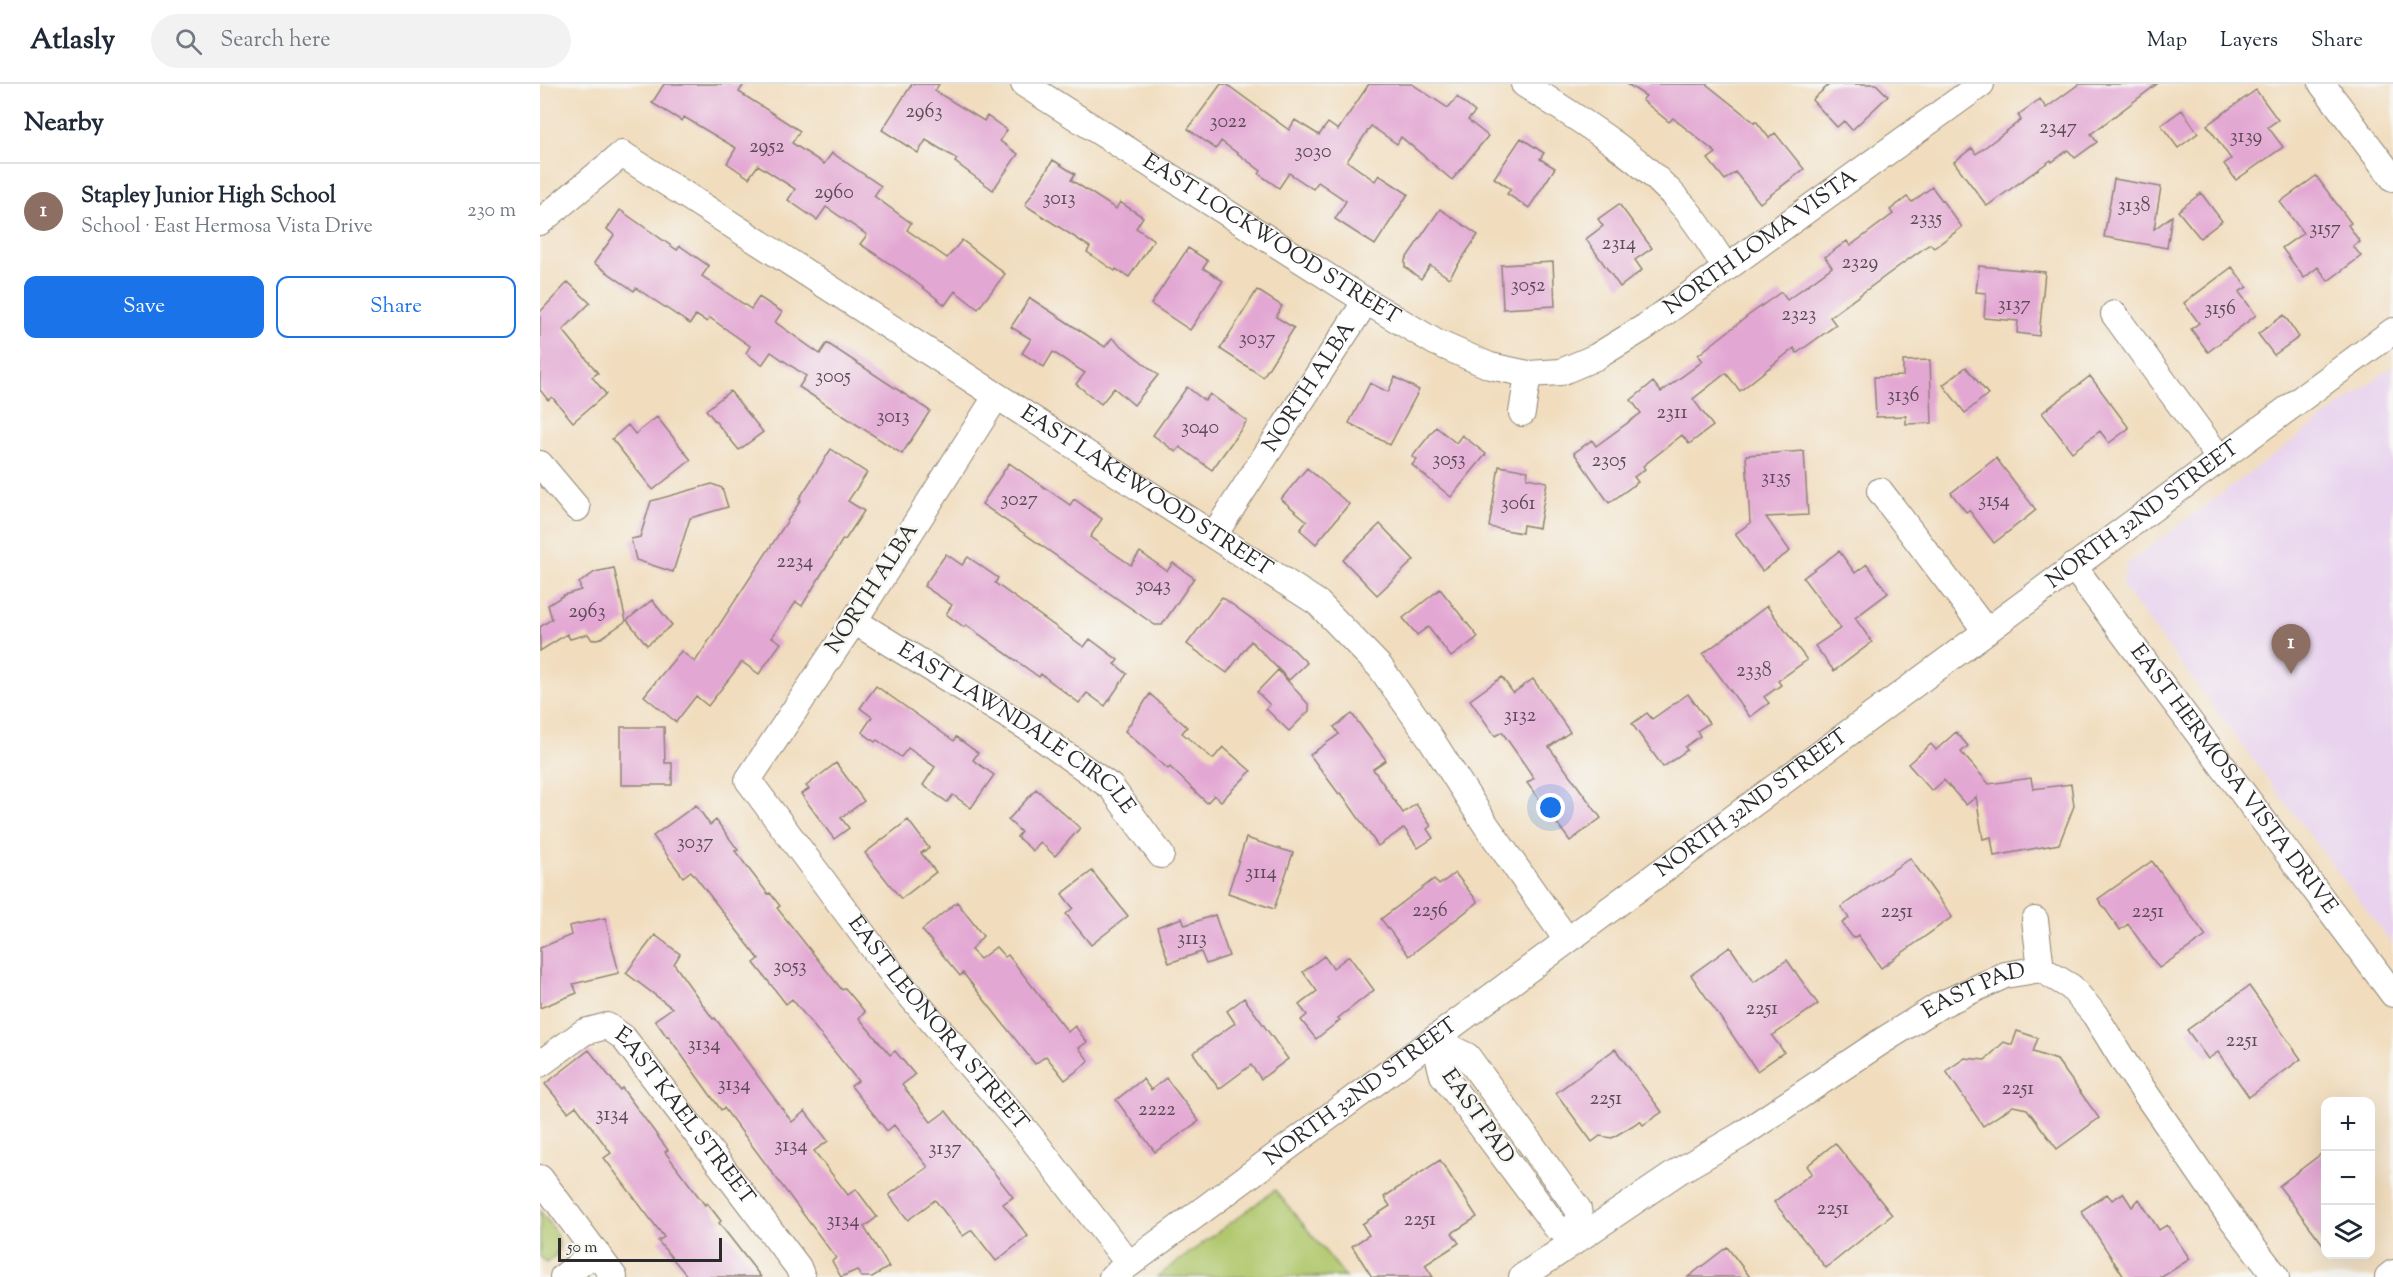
<!DOCTYPE html>
<html lang="en">
<head>
<meta charset="utf-8">
<style>
	:root { --surface:#fff; --page:#f2f2f3; --text:#1f2937; --muted:#747a83; --line:#e0e1e3; --accent:#1a73e8 }
	body { margin:0; font-family:"Sorts Mill Goudy",serif; background:var(--page); color:var(--text) }
	.controls { position:absolute; right:18px; bottom:18px; display:grid; overflow:hidden; border-radius:12px; box-shadow:0 6px 24px #0002 }
	.controls button { width:54px; height:54px; display:grid; place-items:center; padding:0; border:0; border-bottom:2px solid var(--line); background:var(--surface); color:var(--text); font:30px sans-serif }
	.scale { position:absolute; left:18px; bottom:15px; width:164px; box-sizing:border-box; padding-left:6px; border:3px solid #2b2b2b; border-top:0; font-size:16px; line-height:21px; white-space:nowrap; color:#2b2b2b; -webkit-text-stroke:4px #f6f6f2; paint-order:stroke }
	.you { position:absolute; left:1011px; top:724px; width:21px; height:21px; margin:-15px; border:4px solid #fff; border-radius:50%; background:#1a73e8; box-shadow:0 0 0 9px #1a73e833 }
	.badge { display:grid; place-items:center; width:39px; height:39px; border-radius:50%; background:var(--accent); color:#fff; font-size:20px; font-weight:700 }
	.pin { position:absolute; translate:-50% -50px; filter:drop-shadow(0 2px 3px #0008) }
	.pin::after { content:''; position:absolute; top:32px; width:21px; height:18px; background:inherit; clip-path:polygon(0 0,100% 0,50% 100%) }
	.list { margin:0; padding:0; list-style:none }
	h2 { display:flex; justify-content:space-between; align-items:center; height:78px; margin:0; padding:0 24px; font-size:26px }
	h2 small { font-size:20px; font-weight:400; color:var(--muted) }
	.list li { display:grid; grid-template-columns:39px 1fr auto; gap:18px; align-items:center; box-sizing:border-box; height:96px; padding:0 24px; border-top:2px solid var(--line) }
	.list b { display:block; font-size:22px; white-space:nowrap }
	.list p { margin:0; font-size:20px; white-space:nowrap; color:var(--muted) }
	.list em { font-size:20px; font-style:normal; color:var(--muted) }
	.actions { display:flex; gap:12px; padding:18px 24px }
	.actions a { flex:1; padding:14px 0; border:2px solid var(--accent); border-radius:12px; text-align:center; font-size:21px; color:var(--accent) }
	.actions .main { background:var(--accent); color:#fff }
	.icon { flex:none; width:33px; height:33px; fill:none; stroke:currentColor; stroke-width:2; stroke-linecap:round; stroke-linejoin:round }
	.map { position:relative; flex:none; width:1853px; height:1193px; overflow:hidden }
	header { display:flex; align-items:center; gap:36px; box-sizing:border-box; height:84px; padding:0 30px; background:var(--surface); border-bottom:2px solid var(--line) }
	header strong { font-size:28px }
	nav { display:flex; gap:33px; margin-inline-start:auto; font-size:21px }
	.search { width:420px; height:54px; background:var(--page); display:flex; align-items:center; gap:15px; box-sizing:border-box; padding:0 21px; border-radius:33px; color:var(--muted); font-size:22px }
	main { display:flex }
	aside { flex:1; background:var(--surface) }
	.map>svg:first-child { display:block }
	.built { fill:#e8d2ee }
	.green { fill:#b0c76c; stroke:#6e794c; stroke-width:1.5 }
	.building { fill:#e3a7d3 }
	.lines { fill:none; stroke-linecap:round; stroke-linejoin:round }
	.minor-casing { stroke:#8e8474; stroke-width:28 }
	.minor { stroke:#fff; stroke-width:26 }
	.labels { text-anchor:middle; dominant-baseline:central; stroke-width:5; stroke-linejoin:round; paint-order:stroke }
	.number-label { font-size:20px; fill:#594a55 }
	.street-label { font-size:22px; fill:#2b2b2b; stroke:#f6f6f2 }
</style>
</head>
<body>
<header>
<strong>Atlasly</strong>
<div class="search"><svg class="icon" aria-label="search" viewBox="0 0 24 24"><circle cx="10" cy="10" r="6"/><path d="M15 15l6 6"/></svg>Search here</div>
<nav><a>Map</a><a>Layers</a><a>Share</a></nav>
</header>
<main>
<aside>
<h2>Nearby<small></small></h2>
<ul class="list">
<li><span class="badge" style="background:#8d6e63">1</span><div><b>Stapley Junior High School</b><p>School · East Hermosa Vista Drive</p></div><em>230 m</em></li>
</ul>
<div class="actions"><a class="main">Save</a><a>Share</a></div>
</aside>
<div class="map">
<svg width="1853" height="1193" viewBox="0 0 1853 1193">
	<rect width="100%" height="100%" fill="#f6f6f2"/>
	<filter id="ink" filterUnits="userSpaceOnUse"><feTurbulence type="fractalNoise" baseFrequency=".0167" numOctaves="2"/><feDisplacementMap in="SourceGraphic" scale="12" xChannelSelector="R" yChannelSelector="G"/><feConvolveMatrix kernelMatrix="1 2 1 2 8 2 1 2 1" color-interpolation-filters="sRGB"/></filter>
	<filter id="wash" filterUnits="userSpaceOnUse"><feTurbulence type="fractalNoise" baseFrequency=".008" numOctaves="4" result="noise"/><feDisplacementMap in="SourceGraphic" scale="24" xChannelSelector="R" yChannelSelector="G"/><feGaussianBlur stdDeviation="1.35" result="paint"/><feColorMatrix in="noise" values="0 0 0 0 0 0 0 0 0 0 0 0 0 0 0 0 0 1.4 0 .05"/><feComposite in="paint" operator="in"/></filter>
	<g filter="url(#wash)">
		<rect width="100%" height="100%" fill="#f1ddbe"/>
		<path class="built" d="M1853 282V861L1582 502 1587 480Z"/>
		<path class="green" d="M735 1106 806 1193H617Z
			M0 1127C13 1144 32 1163 6 1179L0 1172Z"/>
		<g id="blocks">
			<path class="building" d="M124 0H204L199 8 260 47 252 59 284 80 292 69 341 102 334 112 371 139 367 146 407 174 422 156 465 190 438 225 415 207 405 221 367 191 320 160 327 151 286 123 277 136 248 116 255 105 218 81 209 94 187 79 196 64 144 33 142 37 112 19Z
				M372 0H399L395 7 444 37 447 32 467 46 460 57 478 70 453 106 415 78 417 75 386 56 378 69 342 46Z
				M681 0H686L749 46 755 36 779 51 788 39 798 46 829 0H872L908 24 917 13 935 28 928 36 948 52 912 96 861 53 857 60 831 42 807 77 835 97 839 91 868 110 835 161 795 135 806 117 778 98 773 105 749 89 739 104 719 90 721 87 681 57 676 65 648 45Z
				M1087 0H1166L1214 38 1216 37 1229 54 1235 49 1264 85 1220 119 1195 88 1185 96 1168 75 1176 69 1133 34 1129 38 1102 16 1106 12Z
				M1290 0H1336L1348 12 1312 46 1304 37 1297 43 1272 16Z
				M1539 0H1617L1551 50 1557 58 1535 74 1528 66 1512 78 1511 76 1447 122 1414 78 1432 64 1436 70 1481 36 1478 31 1500 15 1506 24Z
				M1716 6 1738 36 1728 43 1743 63 1696 96 1684 80 1691 75 1667 41Z
				M1642 26 1658 49 1638 64 1621 41Z
				M981 54 1004 69 1000 75 1015 84 989 124 967 110 971 105 954 94Z
				M513 76 535 90 531 96 576 125 580 118 603 133 596 144 614 156 589 193 576 185 575 187 547 168 550 163 485 121Z
				M1776 92 1811 139 1808 141 1820 158 1813 162 1821 172 1788 197 1778 183 1764 194 1742 164 1763 149 1740 118Z
				M1574 95 1621 103 1614 145 1632 132 1627 164 1564 153Z
				M1392 103 1422 143 1394 164 1390 160 1355 185 1290 233 1296 241 1257 269 1254 264 1200 307 1186 289 1153 315 1173 342 1149 360 1142 351 1103 382 1105 385 1094 393 1098 398 1069 419 1034 369 1052 356 1056 362 1101 329 1091 316 1113 298 1121 308 1163 277 1158 271 1209 231 1241 208 1247 216 1292 183 1285 173 1307 157 1310 162 1353 130 1350 126 1367 113 1372 118Z
				M1661 109 1682 137 1660 154 1638 127Z
				M1079 120 1112 164 1095 176 1102 186 1080 203 1046 155 1063 142 1058 135Z
				M900 125 938 151 909 194 890 181 881 195 865 183V176Z
				M80 126 137 166 140 162 169 182 162 192 211 225 219 213 242 228 235 238 280 270 287 259 390 327 362 370 259 303 266 292 231 268 222 281 206 269 210 262 170 234 167 238 156 231 150 240 96 204 94 207 54 179 74 151 67 145Z
				M648 164 668 177 663 184 683 197 650 246 611 220Z
				M1013 178 1015 222 963 225 961 181Z
				M1439 182 1505 188 1499 252 1477 249 1478 237 1444 234 1446 209 1436 208Z
				M1692 183 1707 203 1699 208 1716 231 1668 268 1651 245 1659 239 1644 219Z
				M28 198 50 219 23 246 58 289 52 293 66 310 33 338 12 313 8 316 0 306V228Z
				M717 206 742 222 736 233 754 244 723 293 680 265Z
				M490 214 565 263 572 254 618 291 594 321 574 304 561 320 536 300 545 289 513 268 504 283 482 269 491 255 471 243Z
				M1744 231 1759 253 1734 271 1718 250Z
				M1390 276 1392 339 1366 340V332L1336 333 1334 293 1363 292V277Z
				M1426 283 1448 310 1425 329 1403 301Z
				M1550 292 1589 344 1569 359 1560 347 1532 368 1502 329Z
				M855 293 879 306 850 361 809 339 830 299 848 308Z
				M647 303 665 317 670 310 707 337 672 386 640 363 636 368 613 351Z
				M190 307 223 348 199 366 166 326Z
				M117 333 151 376 113 406 72 355 88 341 95 350Z
				M896 343 916 359 922 351 946 370 911 413 872 381 877 375 872 373Z
				M291 365 327 389 308 417 324 427 305 456 303 455 262 522 256 518 232 553 241 559 219 590 202 578 168 622 156 612 136 638 104 612 141 567 155 578 261 416 259 415Z
				M1264 367 1268 431 1226 433 1250 467 1222 487 1195 450 1210 439 1206 371Z
				M1456 374 1496 426 1454 459 1429 426 1426 428 1411 409Z
				M469 379 530 421 534 415 562 435 550 453 591 481 600 468 627 487 633 479 654 494 622 541H615L442 420Z
				M959 382 988 387 987 394 1007 398 999 444 983 441 982 449 949 443Z
				M767 384 809 420 776 460 760 446 767 437 741 415Z
				M172 400 182 404 188 423 150 434 133 488 96 476 91 455 100 453 111 417Z
				M840 440 874 476 837 511 803 476Z
				M1299 467 1315 489 1327 480 1348 509 1315 534 1332 558 1294 587 1275 562 1301 544 1263 494Z
				M406 470 422 481 428 473 458 494 455 499 544 563 550 555 578 576 575 580 587 590 565 622 547 609 539 619 501 590 499 593 426 541 424 543 406 530 412 521 384 502Z
				M74 484 86 537 61 554 52 556 48 550 30 555 27 550 0 567V543L12 535 8 521 24 511 41 506 39 499 55 488Z
				M900 505 938 553 911 573 888 543 877 551 863 534Z
				M682 513 752 564 767 579 749 596 711 557 687 589 647 560Z
				M112 516 132 541 107 561 87 536Z
				M1227 522 1267 576 1238 597 1241 601 1224 613 1229 619 1210 633 1163 570Z
				M738 586 769 621V627L749 647 726 625 730 621 717 608Z
				M962 593 973 609 993 595 1030 648 1009 663 1061 734 1030 757 987 699 994 694 962 648 955 652 930 616Z
				M336 602 414 657 416 653 438 669 433 676 454 691 431 724 413 711 407 718 383 701 395 683 368 664 361 673 337 656 335 658 322 648 332 633 320 624Z
				M610 610 647 643 642 649 673 675 683 663 711 687 681 717 674 711 667 719 630 683 628 685 585 647Z
				M1148 610 1169 639 1157 647 1160 652 1145 663 1147 666 1123 683 1092 640 1107 629 1112 635Z
				M812 630 846 676 833 685 863 729 876 720 891 742 887 745 893 754 878 764 864 744 838 762 801 709 799 710 770 671 799 650 794 643Z
				M81 643H124L125 679H132V701H81Z
				M1416 648 1428 662 1421 668 1449 700 1491 694 1493 705 1531 700 1534 722 1519 760 1454 772 1451 753 1443 755 1436 713 1426 721 1404 696 1392 707 1368 680 1391 660 1396 666Z
				M296 679 324 717 301 734 309 744 294 755 261 710 269 705 266 702Z
				M496 705 540 744 515 772 500 758 493 767 477 753 481 748 468 736Z
				M156 721 170 741 176 736 198 766 195 767 228 810 230 809 240 822 237 824 302 906 305 904 325 928 319 934 350 971 355 967 375 991 362 1001 391 1038 406 1027 473 1113 463 1120 488 1152 456 1177 432 1146 423 1152 395 1116 368 1136 349 1111 388 1083 354 1041 347 1047 311 1002 318 997 252 915 246 920 214 879 219 875 151 787 143 793 113 752Z
				M368 736 389 764 381 769 396 788 361 815 325 769Z
				M706 754 753 769 734 825 688 809Z
				M1370 774 1412 833 1341 884 1318 851 1313 854 1302 839 1309 834 1301 823Z
				M1612 777 1666 852 1619 884 1588 840 1580 846 1558 815Z
				M552 787 588 832 551 861 526 830 533 824 522 810Z
				M915 789 938 818 869 872 841 835 894 795 899 801Z
				M417 818 443 852 431 866 440 875 456 863 465 873 468 871 528 948 535 942 547 958 539 964 549 977 525 996 506 972 495 980 423 889 420 892 382 846Z
				M675 831 689 872 666 880 661 868 629 879 617 843 642 834 645 841Z
				M65 834 79 889 33 900 37 909 0 924V864L31 851 29 842Z
				M115 851 140 870 134 880 173 935 175 934 252 1038 265 1027 288 1057 274 1067 308 1111 316 1105 337 1133 324 1143 349 1183 332 1193H321L317 1186 301 1193 292 1177 296 1174 184 1024 181 1026 128 952 127 953 115 936 132 924 86 889Z
				M1190 863 1214 898 1247 876 1278 920 1232 952 1244 968 1217 987 1151 891Z
				M784 872 793 884 809 872 834 906 798 934 800 936 776 955 761 936 767 931 759 921 777 907 763 888Z
				M1709 902 1761 975 1709 1013 1678 968 1668 975 1647 946Z
				M704 914 748 975 721 995 711 981 679 1005 653 969 695 939 687 927Z
				M1477 947 1498 954 1493 968 1517 976 1559 1034 1517 1065 1487 1025 1473 1022 1443 1042 1406 987 1425 974 1445 976 1464 958 1472 961Z
				M1075 965 1122 1028 1103 1041 1100 1037 1072 1054 1060 1052 1052 1058 1016 1009Z
				M49 966 80 1006 82 1004 128 1066 125 1068 165 1121 167 1119 181 1137 179 1139 221 1193H148L118 1157 124 1153 64 1074 71 1069 36 1022 28 1028 5 1000Z
				M626 994 659 1037 615 1068 576 1016 603 995 611 1006Z
				M1295 1059 1352 1131 1286 1184 1234 1118 1272 1089 1267 1082Z
				M1785 1067V1163L1739 1102Z
				M900 1076 937 1133 912 1149 919 1159 885 1181 893 1193H832L812 1162 829 1151 822 1140 850 1122 844 1113Z
				M1583 1109 1592 1123 1599 1115 1619 1146 1627 1141 1650 1175 1622 1193H1584L1541 1127 1567 1110 1572 1116Z
				M1187 1163 1210 1193H1148Z"/>
		</g>
	</g>
	<g filter="url(#ink)">
		<use href="#blocks" fill-opacity="0" stroke="#8e8474" stroke-width="1.5"/>
		<g class="lines">
			<defs>
				<g id="minor">
					<path id="s1" d="M484 0 826 217 895 258 950 282 988 290 1021 288 1056 273 1105 243 1441 0"/>
					<path d="M984 0C1040 36 1100 71 1144 123 1160 141 1172 164 1186 183"/>
					<path d="M1782 0 1853 94"/>
					<path id="s2" d="M0 138 82 70 778 519 840 583 891 655 946 741 1027 856"/>
					<path d="M1574 230 1680 375"/>
					<path id="s3" d="M456 313 314 537 208 696 357 896 490 1052 589 1180"/>
					<path d="M982 329 988 290"/>
					<path d="M0 380 37 424"/>
					<path d="M1340 407 1446 547"/>
					<path id="s4" d="M674 451 826 217"/>
					<path id="s5" d="M1533 482 1853 910"/>
					<path id="s6" d="M314 537 488 644 571 703 621 771"/>
					<path d="M1495 836 1501 885"/>
					<path d="M894 956 927 972 1038 1125 1042 1152 1016 1143 903 991Z"/>
					<path id="s7" d="M0 980 44 948 67 942 83 953 258 1183 262 1193"/>
					<path d="M0 1094 74 1193"/>
					<path d="M23 1193 56 1168"/>
					<path id="s8" d="M572 1193 1853 247"/>
					<path id="s9" d="M982 1193 1139 1087 1201 1051 1339 959 1400 921 1465 891 1501 885 1531 903 1555 931 1586 981 1689 1131 1736 1193"/>
					<path d="M1848 1193 1853 1189"/>
				</g>
			</defs>
			<use href="#minor" class="minor-casing"/>
			<use href="#minor" class="minor"/>
		</g>
	</g>
	<g class="labels">
		<g class="number-label">
			<text x="384" y="28">2963</text>
			<text x="688" y="38">3022</text>
			<text x="1518" y="44">2347</text>
			<text x="1706" y="53">3139</text>
			<text x="227" y="63">2952</text>
			<text x="773" y="68">3030</text>
			<text x="294" y="109">2960</text>
			<text x="519" y="115">3013</text>
			<text x="1594" y="122">3138</text>
			<text x="1386" y="135">2335</text>
			<text x="1785" y="145">3157</text>
			<text x="1079" y="160">2314</text>
			<text x="1320" y="179">2329</text>
			<text x="988" y="202">3052</text>
			<text x="1474" y="221">3137</text>
			<text x="1680" y="225">3156</text>
			<text x="1259" y="231">2323</text>
			<text x="717" y="255">3037</text>
			<text x="293" y="293">3005</text>
			<text x="1363" y="312">3136</text>
			<text x="1132" y="329">2311</text>
			<text x="353" y="333">3013</text>
			<text x="660" y="344">3040</text>
			<text x="909" y="376">3053</text>
			<text x="1069" y="377">2305</text>
			<text x="1236" y="394">3135</text>
			<text x="479" y="416">3027</text>
			<text x="1454" y="417">3154</text>
			<text x="978" y="420">3061</text>
			<text x="255" y="478">2234</text>
			<text x="613" y="502">3043</text>
			<text x="47" y="528">2963</text>
			<text x="1214" y="587">2338</text>
			<text x="980" y="632">3132</text>
			<text x="155" y="759">3037</text>
			<text x="721" y="789">3114</text>
			<text x="890" y="827">2256</text>
			<text x="1357" y="828">2251</text>
			<text x="1608" y="828">2251</text>
			<text x="652" y="855">3113</text>
			<text x="250" y="883">3053</text>
			<text x="1222" y="925">2251</text>
			<text x="1702" y="957">2251</text>
			<text x="164" y="961">3134</text>
			<text x="194" y="1001">3134</text>
			<text x="1478" y="1005">2251</text>
			<text x="1066" y="1015">2251</text>
			<text x="617" y="1026">2222</text>
			<text x="72" y="1031">3134</text>
			<text x="251" y="1062">3134</text>
			<text x="405" y="1065">3137</text>
			<text x="1293" y="1125">2251</text>
			<text x="880" y="1136">2251</text>
			<text x="303" y="1137">3134</text>
		</g>
		<g class="street-label">
			<text stroke="none"><textPath href="#s1" startOffset="292">EAST LOCKWOOD STREET</textPath></text>
			<text stroke="none"><textPath href="#s1" startOffset="856">NORTH LOMA VISTA</textPath></text>
			<text stroke="none"><textPath href="#s4" startOffset="176">NORTH ALBA</textPath></text>
			<text stroke="none"><textPath href="#s2" startOffset="730">EAST LAKEWOOD STREET</textPath></text>
			<text stroke="none"><textPath href="#s8" startOffset="1282">NORTH 32ND STREET</textPath></text>
			<text transform="translate(333 505) rotate(-57)">NORTH ALBA</text>
			<text stroke="none"><textPath href="#s6" startOffset="195">EAST LAWNDALE CIRCLE</textPath></text>
			<text stroke="none"><textPath href="#s5" startOffset="267">EAST HERMOSA VISTA DRIVE</textPath></text>
			<text stroke="none"><textPath href="#s8" startOffset="796">NORTH 32ND STREET</textPath></text>
			<text stroke="none"><textPath href="#s9" startOffset="536">EAST PAD</textPath></text>
			<text stroke="none"><textPath href="#s3" startOffset="765">EAST LEONORA STREET</textPath></text>
			<text stroke="none"><textPath href="#s8" startOffset="310">NORTH 32ND STREET</textPath></text>
			<text transform="translate(937 1033) rotate(55)">EAST PAD</text>
			<text stroke="none"><textPath href="#s7" startOffset="198">EAST KAEL STREET</textPath></text>
		</g>
	</g>
</svg>
<div class="controls">
<button>+</button>
<button>−</button>
<button><svg class="icon" aria-label="layers" viewBox="0 0 24 24"><path d="M12 4l9 5-9 5-9-5zM3 14l9 5 9-5"/></svg></button>
</div>
<div class="scale">50 m</div>
<div class="you"></div>
<div class="pin badge" style="left:1751px;top:590px;background:#8d6e63">1</div>
</div>
</main>
</body>
</html>
